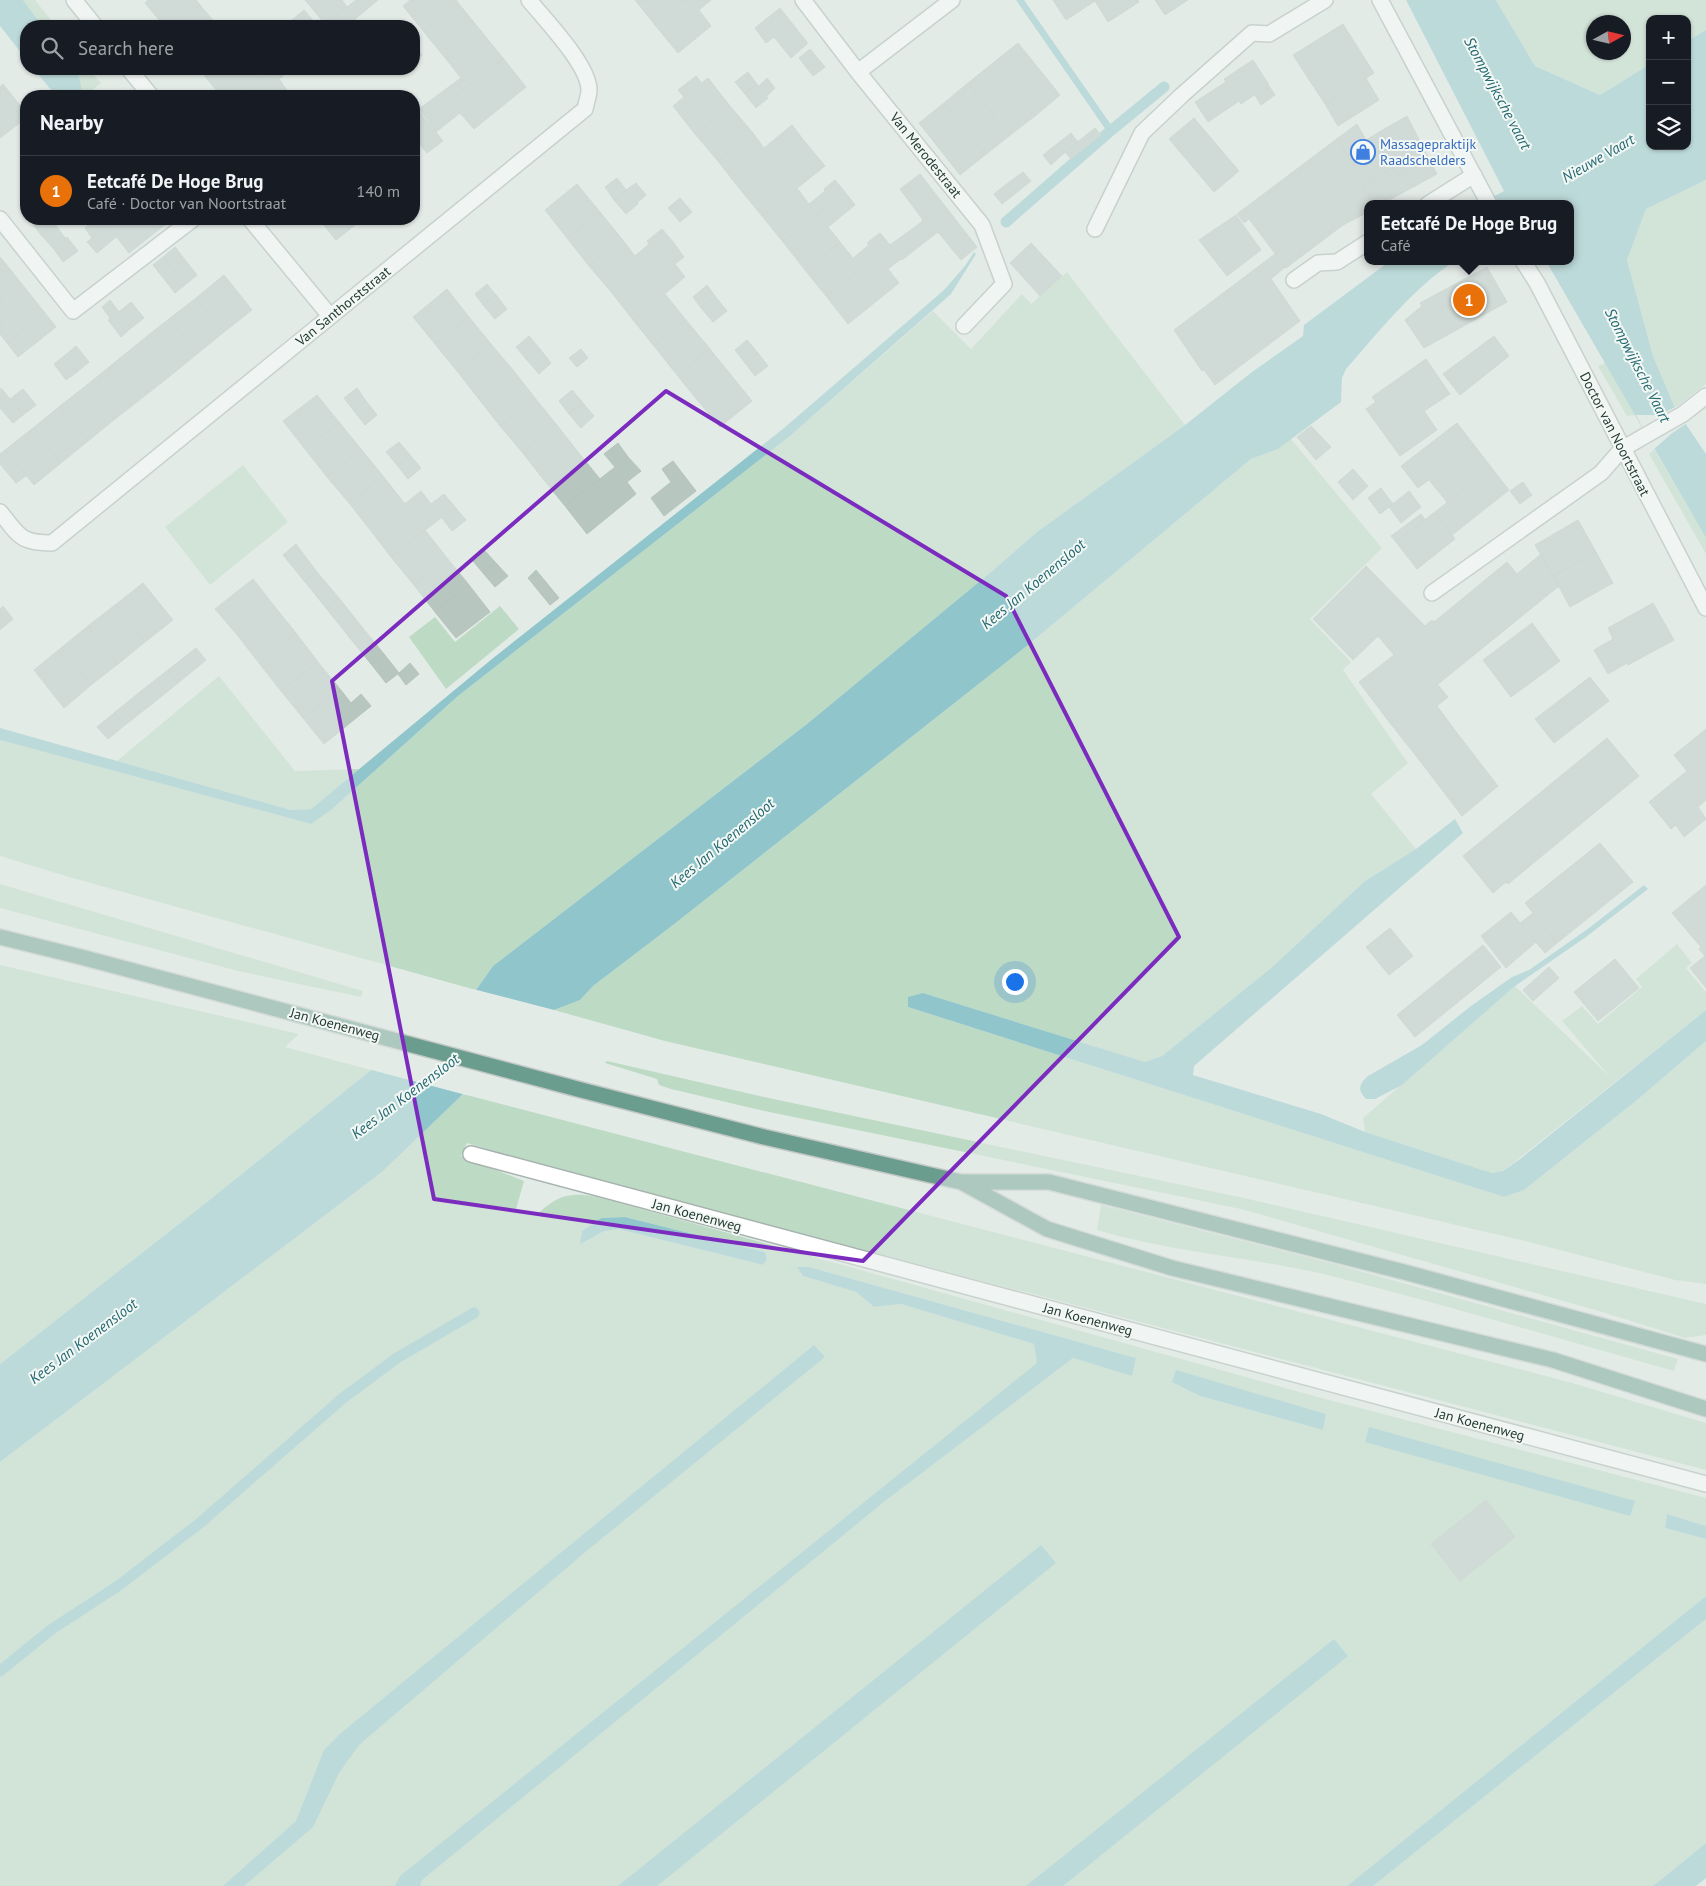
<!DOCTYPE html>
<html lang="en">
<head>
<meta charset="utf-8">
<style>
	:root { --surface:#171b24; --page:#242831; --text:#f1f3f6; --muted:#9ea1a6; --line:#363941; --accent:#0b8043 }
	body { margin:0; font-family:"PT Sans",sans-serif; background:var(--page); color:var(--text) }
	.controls { position:absolute; right:15px; top:15px; display:grid; overflow:hidden; border-radius:10px; box-shadow:0 1px 4px #0004 }
	.controls button { width:45px; height:45px; display:grid; place-items:center; padding:0; border:0; border-bottom:1px solid var(--line); background:var(--surface); color:var(--text); font:25px sans-serif }
	.compass { position:absolute; left:1586px; top:15px; width:45px; height:45px; border-radius:50%; background:var(--surface); box-shadow:0 1px 4px #0004; rotate:82deg }
	.you { position:absolute; left:1014px; top:981px; width:18px; height:18px; margin:-12px; border:4px solid #fff; border-radius:50%; background:#1a73e8; box-shadow:0 0 0 8px #1a73e833 }
	.badge { display:grid; place-items:center; width:32px; height:32px; border-radius:50%; background:var(--accent); color:#fff; font-size:16px; font-weight:700 }
	.pin { position:absolute; translate:-50% -50%; border:2px solid #fff; box-shadow:0 1px 5px #0006 }
	.popup { position:absolute; left:1364px; top:200px; width:210px; height:65px; box-sizing:border-box; display:grid; place-content:center; border-radius:10px; background:var(--surface); filter:drop-shadow(0 1px 4px #0005); font-size:16px; white-space:nowrap; color:var(--muted) }
	.popup b { font-size:19px; color:var(--text) }
	.popup::after { content:''; position:absolute; left:50%; top:100%; margin-left:-10px; border:10px solid transparent; border-top-color:var(--surface) }
	.list { margin:0; padding:0; list-style:none }
	h2 { display:flex; justify-content:space-between; align-items:center; height:65px; margin:0; padding:0 20px; font-size:21px }
	h2 small { font-size:16px; font-weight:400; color:var(--muted) }
	.list li { display:grid; grid-template-columns:32px 1fr auto; gap:15px; align-items:center; box-sizing:border-box; height:70px; padding:0 20px; border-top:1px solid var(--line) }
	.list b { display:block; font-size:19px; white-space:nowrap }
	.list p { margin:0; font-size:16px; white-space:nowrap; color:var(--muted) }
	.list em { font-size:16px; font-style:normal; color:var(--muted) }
	.icon { flex:none; width:28px; height:28px; fill:none; stroke:currentColor; stroke-width:2; stroke-linecap:round; stroke-linejoin:round }
	.map { position:relative; flex:none; width:1706px; height:1886px; overflow:hidden }
	.search { position:absolute; background:var(--surface); box-shadow:0 1px 4px #0004; left:20px; top:20px; width:400px; height:55px; display:flex; align-items:center; gap:12px; box-sizing:border-box; padding:0 18px; border-radius:20px; color:var(--muted); font-size:19px }
	.panel { position:absolute; background:var(--surface); box-shadow:0 1px 4px #0004; left:20px; top:90px; width:400px; height:135px; border-radius:20px }
	.map>svg:first-child { display:block }
	.green { fill:#bddac4; fill-rule:evenodd }
	.water { fill:#8fc5cb }
	.pier { fill:#e3ebe7 }
	.lines { fill:none; stroke-linecap:round; stroke-linejoin:round }
	.stream { stroke:#8fc5cb; stroke-width:11 }
	.building { fill:#b8c6c0; stroke:#b6c4bd }
	.minor-casing { stroke:#a6b3ae; stroke-width:18 }
	.major-casing { stroke:#c2c8c6; stroke-width:18 }
	.minor { stroke:#fff; stroke-width:15 }
	.major { stroke:#6b9d8e; stroke-width:15 }
	.marked { fill:none; stroke:#7b2cbf; stroke-width:4; stroke-linejoin:round }
	.labels { text-anchor:middle; dominant-baseline:central; stroke-width:4; stroke-linejoin:round; paint-order:stroke }
	.shop-label { font-size:14px; fill:#366cbe; stroke:#f3f8f5; text-anchor:start }
	.street-label { font-size:14px; fill:#243b34; stroke:#f3f8f5 }
	.water-label { font-size:15px; font-style:italic; fill:#236871; stroke:#f3f8f5 }
</style>
</head>
<body>
<div class="map">
<svg width="1706" height="1886" viewBox="0 0 1706 1886">
	<rect width="100%" height="100%" fill="#e3ebe7"/>
	<path class="green" d="M23 0H35L56 26H42Z
		M1496 0H1706V30L1687 41V19H1650V64L1600 95 1535 66ZM1594 22H1624V52H1594Z
		M74 69H89L101 83 85 96H76L82 91 79 76Z
		M1706 180V384L1675 408 1653 356 1627 260 1646 209Z
		M1067 272 1185 425 1037 532 991 572 807 724 493 966 476 990 69 877 0 856V740L311 824 330 811 458 696 790 436 933 311 971 349 1022 294 1031 304Z
		M1605 363 1636 415 1627 416 1598 366Z
		M1291 439 1382 548 1310 619 1351 662 1343 670 1408 763 1371 794 1416 849 1365 881 1271 968 1162 1056 1145 1062 923 993 908 1007 1504 1197 1524 1190 1636 1101 1706 1041V1284L1675 1280 1525 1241 665 1041 554 1010 580 1000 593 986 673 925 1028 645 1251 459 1278 449Z
		M1654 449 1706 538V554L1649 454Z
		M243 465 288 522 210 585 165 527Z
		M500 606 519 629 446 689 409 637 435 617 455 642Z
		M219 676 295 771 359 769 311 809 291 810 117 761Z
		M0 884 363 991 361 997 238 971 0 908Z
		M1677 944 1692 963 1686 968 1705 991H1706V1010L1503 1171 1492 1173 1365 1132 1363 1118 1515 986 1610 1077 1562 1021 1582 1006 1598 1024 1642 987 1636 979Z
		M0 965 299 1034 285 1047 371 1070 212 1198 0 1364Z
		M607 1061 764 1097 1244 1198 1706 1304V1335L1685 1338 1602 1312 1241 1209 760 1110 671 1089 659 1085 657 1079 605 1063Z
		M463 1094 1569 1382 1706 1423V1470L570 1173 467 1143 461 1156 524 1181 516 1209 538 1214C559 1193 574 1192 602 1198L1325 1399 1706 1498V1526L1667 1514 1665 1528 1706 1539V1596L1347 1886H0V1462L382 1172ZM625 1217 765 1252 767 1259 762 1265 618 1229 582 1231 601 1218ZM809 1267 1136 1358 1132 1375 1073 1358 1034 1344 901 1304 874 1307 856 1292 803 1276 798 1268ZM1176 1371 1326 1414 1323 1430 1200 1396Z
		M1101 1205 1334 1264 1678 1359 1674 1371C1560 1339 1446 1305 1331 1276 1254 1257 1173 1253 1097 1230Z
		M1706 1619V1843L1653 1886H1373Z"/>
	<path class="water" d="M0 0H23L42 26H26V59L0 26Z
		M1016 0H1024L1114 129 1108 133Z
		M1406 0H1496L1535 66 1600 95 1650 64V146H1687V41L1706 30V180L1646 209 1627 260 1653 356 1675 408 1706 454V538L1546 261H1570V204H1479L1504 191Z
		M34 69H74L79 76 82 91 76 96H56Z
		M974 252 976 254 951 294 790 436 458 696 330 811 311 824 0 740V728L291 810 311 809 492 659 784 428 944 290 965 266Z
		M1390 261H1455C1414 287 1378 333 1346 369L1342 378 1341 402 1278 449 1251 459 1028 645 673 925 593 986 580 1000 554 1010 463 1094 382 1172 0 1462V1364L212 1198 371 1070 476 990 493 966 807 724 991 572 1037 532 1185 425 1252 372 1303 336 1304 325Z
		M1455 819 1463 833 1194 1066 1193 1075 1321 1114 1365 1132 1492 1173 1503 1171 1520 1159 1706 1010V1041L1636 1101 1524 1190 1504 1197 908 1007V997L923 993 1145 1062 1162 1056 1271 968 1365 881 1416 849Z
		M1644 885 1648 889 1586 937 1515 986 1402 1085 1375 1099H1366C1357 1090 1359 1084 1368 1076L1422 1045 1471 1006 1512 977 1529 970 1589 928Z
		M625 1217 765 1252 767 1259 763 1265 618 1229 604 1231 580 1244 582 1231 601 1218Z
		M797 1267H809L1136 1358 1132 1376 1073 1358 885 1501 422 1880 420 1886H395L400 1876 1037 1363 1034 1344 901 1304 874 1307 856 1292 803 1276Z
		M814 1345 825 1357 589 1549 359 1745 339 1773 313 1827 244 1886H223L296 1821 324 1750 341 1733Z
		M1176 1370 1326 1414 1323 1430 1200 1396 1172 1382Z
		M1369 1427 1635 1501 1630 1516 1365 1442Z
		M1667 1514 1706 1526V1539L1665 1528Z
		M1041 1545 1056 1563 657 1886H618Z
		M1706 1596V1619L1373 1886H1347Z
		M1334 1639 1348 1656 1063 1886H1026Z
		M1706 1843V1878L1696 1886H1653Z"/>
	<path class="pier" d="M1677 406 1687 423 1671 434 1654 449 1636 415H1660Z
		M473 989 558 1011 466 1095 368 1069Z"/>
	<g class="lines">
		<path class="stream" d="M1006 222 1108 133 1164 87
			M0 1671 52 1629 118 1586 200 1523 343 1398 397 1358 474 1313"/>
	</g>
	<path class="building" d="M148 0H196L200 5 173 26H164L145 3Z
		M305 0H342L347 7 325 24Z
		M356 0H378L347 26H323Z
		M410 0H456L459 4 424 32 403 6Z
		M635 0H686L655 25Z
		M686 0H711L699 10 711 26 678 53 655 25Z
		M1053 0H1138L1139 2 1108 22 1095 1 1066 20Z
		M1155 0H1188L1165 15Z
		M459 4 481 31 446 59 424 32Z
		M200 5 218 26H173L184 18Z
		M780 8 807 42V44L791 58 774 37 766 43 755 28Z
		M304 10 318 26H291L288 23Z
		M1343 24 1374 73 1325 104 1293 55Z
		M481 31 503 58 427 119 419 109 461 78 446 59Z
		M1018 43 1060 95 1035 116 993 63Z
		M414 45 422 55 414 61Z
		M810 49 825 67 813 76 799 58Z
		M503 58 526 87 474 129 460 113 436 132 427 119Z
		M1253 60 1269 85 1241 104 1239 101 1208 122 1195 102 1226 82 1224 79Z
		M993 63 1035 116 1009 136 968 83Z
		M213 69H271L236 96H221L204 75Z
		M271 69H292L279 79 291 96H236Z
		M748 72 757 84 745 94 735 82Z
		M696 76 702 83 708 78 730 106 695 134 673 106 684 97 678 90Z
		M767 78 775 88 767 96 759 86Z
		M1366 78 1379 100 1338 126 1325 104Z
		M968 83 1009 136 985 155 944 103Z
		M3 84 26 113V118L0 138V87Z
		M757 84 768 98 756 108 745 94Z
		M1269 86 1275 95 1261 105 1255 95Z
		M944 103 985 155 960 175 919 123Z
		M414 105 426 120 414 130Z
		M730 106 753 133 718 161 695 134Z
		M1407 116 1429 159 1397 176 1393 168 1363 185 1374 204H1368V212L1343 225 1286 268 1249 219 1244 223 1237 214 1338 138 1353 165 1384 148 1382 145 1385 139 1381 131Z
		M1194 118 1239 171 1214 192 1169 139Z
		M426 120 443 141 427 153 414 137V130Z
		M1357 124 1366 140 1381 131 1385 141 1382 145 1384 148 1353 165 1338 138Z
		M792 125 802 138 739 188 718 161 753 133 764 148Z
		M1095 128 1101 135 1071 159 1065 152Z
		M1071 133 1078 142 1064 153 1057 144Z
		M802 138 825 166 762 216 739 188Z
		M1057 144 1064 153 1051 165 1043 155Z
		M1429 159 1437 174 1382 204H1374L1363 185 1393 168 1397 176Z
		M1023 172 1031 181 1016 193 1008 183Z
		M920 174 977 247 961 260 938 232 930 238 919 224 923 220 900 189Z
		M617 178 626 190 614 200 605 187Z
		M835 180 845 192 783 242 762 216 797 188 809 204 825 191 824 189Z
		M636 183 646 195 637 203 626 190Z
		M1008 183 1016 193 1002 204 994 194Z
		M577 184 600 212 567 238 545 210Z
		M626 190 638 204 626 214 614 200Z
		M845 192 855 205 828 227 840 242 805 270 783 242Z
		M680 198 692 212 680 222 668 208Z
		M600 212 622 239 589 266 567 238Z
		M1236 215 1261 250 1227 276 1199 240Z
		M29 219H53L56 223 41 235Z
		M96 219H116L92 238 85 228Z
		M116 219H172L129 253 108 226Z
		M319 219H363L336 240Z
		M55 224 65 238 53 248 41 235Z
		M919 224 930 238 902 260 890 245Z
		M108 226 116 237 102 249 92 238Z
		M662 229 674 243 612 293 589 266 622 239 635 256 649 244 647 241Z
		M880 233 890 245 826 296 805 270 840 242 853 258 869 245 867 243Z
		M67 237 78 251 63 262 53 248Z
		M92 238 102 249 97 253 87 242Z
		M674 243 684 257 675 264 685 277 633 320 612 293Z
		M1031 243 1062 276 1040 296 1010 263Z
		M890 245 901 259 888 269 899 283 848 324 826 296Z
		M175 247 197 275 185 285 163 257Z
		M1275 254 1285 267 1271 279 1300 321 1215 385 1204 370 1202 371 1174 330Z
		M0 257 10 269 0 277Z
		M163 257 185 285 175 293 153 265Z
		M1487 267 1507 302 1424 348 1405 320 1422 306 1420 303Z
		M10 269 21 283 0 300V277Z
		M224 275 252 310 224 332 196 298Z
		M21 283 33 298 0 324V300Z
		M487 284 496 295 483 305 475 294Z
		M707 285 715 296 701 308 693 297Z
		M447 289 469 317 435 344 413 317Z
		M665 294 686 320 654 346 633 320Z
		M496 295 507 309 495 319 483 305Z
		M715 296 727 311 713 322 701 308Z
		M33 298 45 313 7 343 0 334V324Z
		M196 298 224 332 197 354 169 319Z
		M110 300 131 328 121 337 108 320 110 318 102 307Z
		M131 302 144 318 131 328 119 312Z
		M45 313 56 327 18 357 7 343Z
		M469 317 491 344 457 371 435 344Z
		M169 319 197 354 170 376 141 341Z
		M686 320 710 349 677 375 654 346Z
		M529 336 540 349 526 359 516 347Z
		M1494 336 1509 356 1460 395 1443 374Z
		M747 340 758 353 745 363 735 350Z
		M141 341 170 376 142 398 114 363Z
		M491 344 513 370 478 398 457 371Z
		M76 346 89 362 77 372 64 356Z
		M540 349 551 363 539 374 526 359Z
		M581 349 588 358 577 367 569 358Z
		M710 349 731 375 698 401 677 375Z
		M758 353 768 366 755 376 745 363Z
		M64 356 77 372 66 380 54 364Z
		M1426 359 1450 394 1424 411 1437 430 1400 456 1366 409 1376 402 1372 397Z
		M114 363 142 398 115 419 87 385Z
		M513 370 535 398 500 426 478 398Z
		M731 375 752 401 720 427 698 401Z
		M87 385 115 419 88 441 60 406Z
		M1 388 23 415 13 423 0 408Z
		M357 388 366 401 354 411 344 398Z
		M23 389 36 405 23 415 10 399Z
		M572 390 583 403 569 414 559 401Z
		M317 395 339 422 305 449 283 421Z
		M535 398 556 424 522 452 500 426Z
		M366 401 377 415 365 425 354 411Z
		M583 403 594 416 581 428 569 414Z
		M60 406 88 441 61 463 33 428Z
		M339 422 361 449 327 477 305 449Z
		M1457 423 1474 445 1418 488 1401 466Z
		M556 424 578 452 544 480 522 452Z
		M1311 426 1331 447 1316 460 1297 437Z
		M33 428 61 463 34 485 5 450Z
		M399 442 410 455 397 465 386 452Z
		M618 443 628 457 615 467 604 454Z
		M1474 445 1491 467 1447 502 1429 480Z
		M361 449 383 476 349 503 327 477Z
		M5 450 26 476 16 483 0 464V454Z
		M578 452 600 479 565 506 544 480Z
		M410 455 421 468 408 479 397 465Z
		M628 457 641 471 627 482 636 494 587 534 565 506Z
		M673 461 696 491 664 516 651 498 671 482 662 469Z
		M1491 467 1509 490 1452 535 1435 512Z
		M1353 469 1368 486 1353 500 1338 482Z
		M383 476 405 504 371 531 349 503Z
		M1523 482 1532 495 1520 504 1510 491Z
		M1381 488 1393 504 1380 514 1368 498Z
		M421 491 431 504 444 494 455 507 391 557 371 531Z
		M1409 491 1421 507 1401 523 1389 507Z
		M455 507 466 520 452 531 442 518Z
		M1435 512 1455 539 1417 569 1396 542Z
		M1421 514 1425 520 1396 542 1391 536Z
		M1578 520 1596 552 1553 576 1535 545Z
		M425 530 447 558 414 585 391 557Z
		M296 544 317 572 305 582 283 555Z
		M485 551 496 563 483 573 473 561Z
		M1596 552 1613 583 1570 607 1553 576Z
		M1541 554 1559 586 1390 723 1359 682 1394 655 1378 636 1353 660 1313 619 1366 566 1425 626 1432 620 1434 622 1507 562 1517 574Z
		M447 558 469 585 435 612 414 585Z
		M496 563 508 576 495 587 483 573Z
		M536 570 559 598 550 605 528 578Z
		M317 572 339 598 326 608 305 582Z
		M253 579 275 607 238 636 215 609Z
		M143 583 173 620 145 642 115 605Z
		M469 585 490 612 456 638 435 612Z
		M339 598 362 627 349 637 326 608Z
		M1653 603 1674 640 1628 665 1627 663 1608 674 1594 650 1613 639 1608 628Z
		M115 605 145 642 118 664 88 626Z
		M3 606 13 619 0 630V609Z
		M275 607 296 633 259 663 238 636Z
		M1532 623 1560 661 1511 697 1483 660Z
		M88 626 118 664 91 685 61 648Z
		M362 627 384 654 371 664 349 637Z
		M296 633 318 662 281 691 259 663Z
		M61 648 91 685 64 708 34 670Z
		M196 648 206 660 178 683 168 670Z
		M384 654 399 673 386 683 371 664Z
		M318 662 340 689 303 718 281 691Z
		M410 663 419 674 406 685 398 674Z
		M168 670 178 683 152 704 141 691Z
		M1590 677 1609 701 1554 743 1535 719Z
		M1438 685 1448 697 1437 706 1457 733 1420 761 1390 723Z
		M340 689 351 703 361 694 371 706 324 744 303 718Z
		M141 691 152 704 125 725 114 713Z
		M114 713 125 725 108 739 97 727Z
		M1706 729V800L1698 807 1706 819 1684 837 1676 825 1671 829 1649 802 1687 771 1674 755Z
		M1457 733 1498 786 1462 816 1420 761Z
		M1607 738 1639 776 1508 884 1506 882 1493 893 1463 856Z
		M1600 843 1633 882 1557 943 1525 903Z
		M1706 885V988L1690 968 1705 956 1699 949 1701 947 1672 913Z
		M1511 912 1536 942 1506 968 1481 936Z
		M1533 913 1557 943 1545 953 1520 923Z
		M1390 928 1413 956 1389 975 1366 947Z
		M1483 945 1501 967 1415 1037 1397 1015Z
		M1615 959 1639 988 1598 1021 1574 992Z
		M1549 967 1559 978 1533 1001 1523 990Z
		M1486 1500 1515 1537 1460 1581 1431 1544Z"/>
	<g class="lines">
		<defs>
			<path id="minor" d="M74 0 95 26
				M803 0 858 72 952 0
				M1380 0 1489 204
				M129 69 151 96
				M858 72 982 225 1004 284 964 326
				M1428 204 1474 175
				M0 219 73 311 193 219
				M250 219 330 316
				M1095 229 1142 133 1182 95 1252 33 1269 34 1325 0
				M1523 261 1537 283 1706 608
				M1294 280 1318 263 1337 262 1368 242
				M0 512C19 535 19 543 52 543L585 109C586 103 589 96 589 90 589 65 545 20 529 0
				M1432 593 1601 473 1622 449 1683 414 1706 396
				M471 1154 1706 1484"/>
			<path id="major" d="M0 937 81 957 585 1091 764 1137 961 1182H1049L1404 1272 1706 1354
				M963 1183 1047 1229 1172 1268 1553 1360 1706 1409"/>
		</defs>
		<use href="#minor" class="minor-casing"/>
		<use href="#major" class="major-casing"/>
		<use href="#minor" class="minor"/>
		<use href="#major" class="major"/>
	</g>
	<path d="M0 0H1706V1886H0ZM666 391 1006 596 1179 937 863 1261 434 1199 332 681Z" fill="#e3ebe7" fill-opacity=".55" fill-rule="evenodd"/>
	<path class="marked" d="M666 391 1006 596 1179 937 863 1261 434 1199 332 681Z"/>
	<defs>
		<symbol id="shop-ring" viewBox="-11 -11 22 22"><circle r="9.5" fill="#f3f8f5" stroke="#3f7fe0" stroke-width="1.5"/><path d="M-5-2.5h2.3a2.7 3.5 0 0 1 5.4 0H5L5.5 6h-11ZM-1.5-2.5h3a1.5 2.3 0 0 0-3 0Z" fill="#3f7fe0"/></symbol>
	</defs>
	<g fill-rule="evenodd">
		<use href="#shop-ring" x="1349" y="138" width="28" height="28"/>
	</g>
	<g class="labels">
		<g class="shop-label">
			<text x="1380" y="144">Massagepraktijk<tspan x="1380" dy="16">Raadschelders</tspan></text>
		</g>
		<g class="street-label">
			<text transform="translate(926 155) rotate(51)">Van Merodestraat</text>
			<text transform="translate(343 306) rotate(-39)">Van Santhorststraat</text>
			<text transform="translate(1615 434) rotate(63)">Doctor van Noortstraat</text>
			<text transform="translate(335 1024) rotate(15)">Jan Koenenweg</text>
			<text transform="translate(697 1215) rotate(15)">Jan Koenenweg</text>
			<text transform="translate(1088 1319) rotate(15)">Jan Koenenweg</text>
			<text transform="translate(1480 1424) rotate(15)">Jan Koenenweg</text>
		</g>
		<g class="water-label">
			<text transform="translate(1498 93) rotate(62)">Stompwijksche vaart</text>
			<text transform="translate(1598 158) rotate(-30)">Nieuwe Vaart</text>
			<text transform="translate(1638 365) rotate(63)">Stompwijksche Vaart</text>
			<text transform="translate(1033 584) rotate(-40)">Kees Jan Koenensloot</text>
			<text transform="translate(722 843) rotate(-40)">Kees Jan Koenensloot</text>
			<text transform="translate(405 1096) rotate(-37)">Kees Jan Koenensloot</text>
			<text transform="translate(83 1341) rotate(-37)">Kees Jan Koenensloot</text>
		</g>
	</g>
</svg>
<div class="controls">
<button>+</button>
<button>−</button>
<button><svg class="icon" aria-label="layers" viewBox="0 0 24 24"><path d="M12 4l9 5-9 5-9-5zM3 14l9 5 9-5"/></svg></button>
</div>
<svg class="compass" viewBox="-18 -18 36 36"><path d="M0-13l5 13h-10z" fill="#e53935"/><path d="M0 13l5-13h-10z" fill="#9ea1a6"/></svg>
<div class="you"></div>
<div class="pin badge" style="left:1469px;top:300px;background:#e8710a">1</div>
<div class="popup"><b>Eetcafé De Hoge Brug</b>Café</div>
<div class="search"><svg class="icon" aria-label="search" viewBox="0 0 24 24"><circle cx="10" cy="10" r="6"/><path d="M15 15l6 6"/></svg>Search here</div>
<section class="panel">
<h2>Nearby<small></small></h2>
<ul class="list">
<li><span class="badge" style="background:#e8710a">1</span><div><b>Eetcafé De Hoge Brug</b><p>Café · Doctor van Noortstraat</p></div><em>140 m</em></li>
</ul>
</section>
</div>
</body>
</html>
